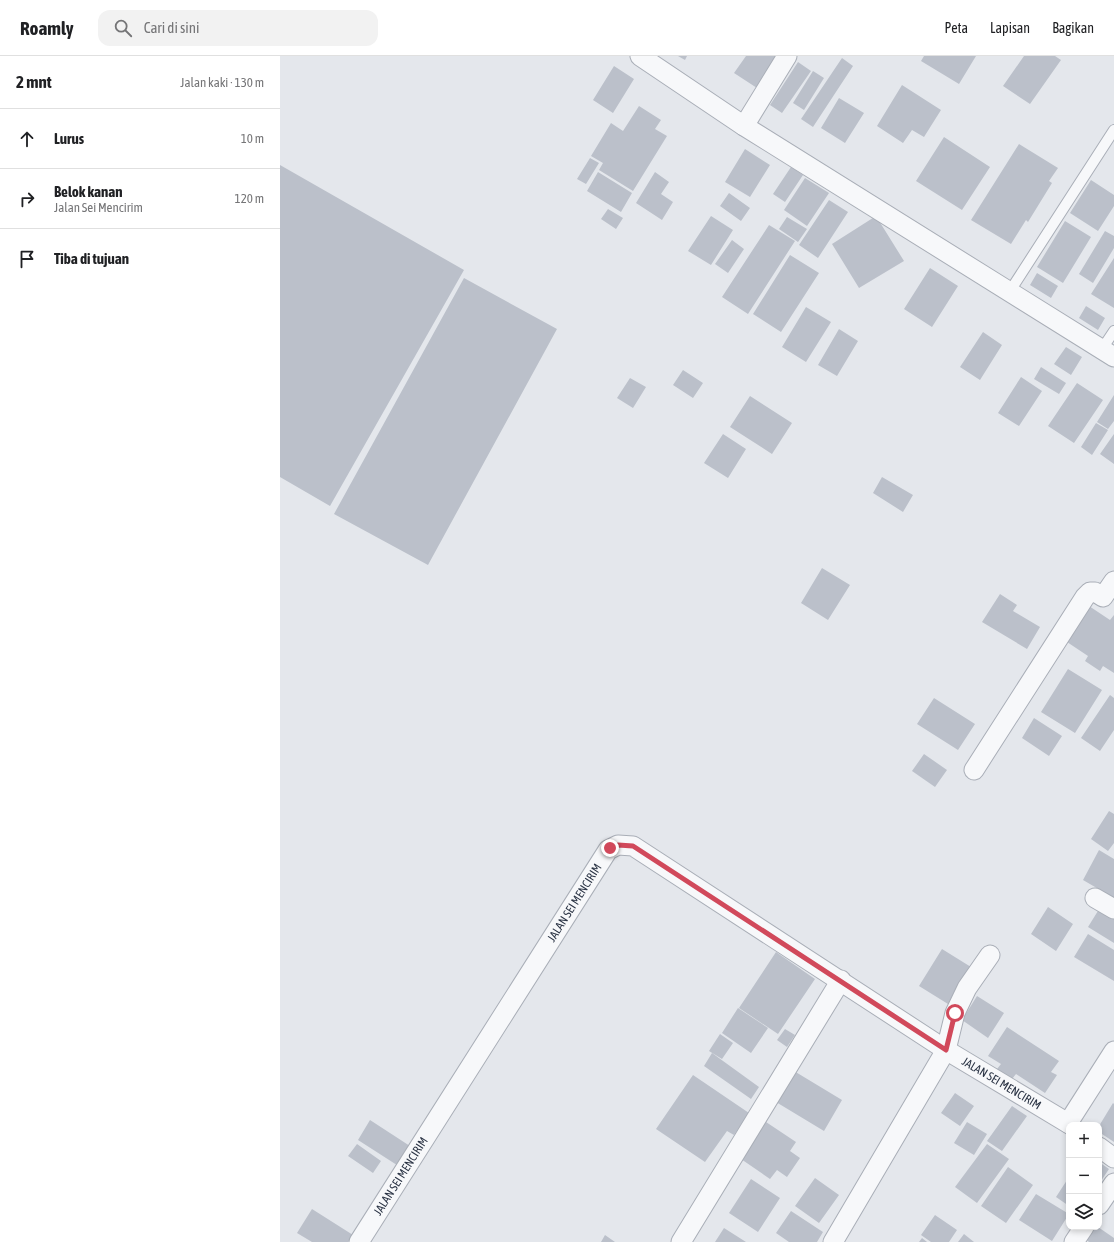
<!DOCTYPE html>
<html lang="id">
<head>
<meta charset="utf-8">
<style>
	:root { --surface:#fff; --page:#f2f2f2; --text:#202124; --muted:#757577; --line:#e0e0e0 }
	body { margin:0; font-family:"Asap Condensed",sans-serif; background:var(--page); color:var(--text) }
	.controls { position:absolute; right:12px; bottom:12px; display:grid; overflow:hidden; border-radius:8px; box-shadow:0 2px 6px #0003 }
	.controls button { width:36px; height:36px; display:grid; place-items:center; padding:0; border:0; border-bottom:1px solid var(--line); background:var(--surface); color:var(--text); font:20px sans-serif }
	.stop { position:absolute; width:12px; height:12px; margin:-9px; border:3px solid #d1495b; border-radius:50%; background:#fff }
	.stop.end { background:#d1495b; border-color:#fff; box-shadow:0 1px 4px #0008 }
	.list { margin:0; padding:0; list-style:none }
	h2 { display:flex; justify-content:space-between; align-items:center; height:52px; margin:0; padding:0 16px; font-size:17px }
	h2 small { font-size:13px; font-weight:400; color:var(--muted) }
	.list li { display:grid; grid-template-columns:26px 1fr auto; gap:12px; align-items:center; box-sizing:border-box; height:60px; padding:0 16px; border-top:1px solid var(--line) }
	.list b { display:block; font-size:15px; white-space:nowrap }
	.list p { margin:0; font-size:13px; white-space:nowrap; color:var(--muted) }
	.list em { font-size:13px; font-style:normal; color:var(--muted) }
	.icon { flex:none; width:22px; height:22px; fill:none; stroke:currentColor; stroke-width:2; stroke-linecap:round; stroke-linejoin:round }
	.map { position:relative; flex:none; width:834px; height:1186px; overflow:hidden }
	header { display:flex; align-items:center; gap:24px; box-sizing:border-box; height:56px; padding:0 20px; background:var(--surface); border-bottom:1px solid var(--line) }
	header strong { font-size:19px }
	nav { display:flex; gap:22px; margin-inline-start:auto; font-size:14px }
	.search { width:280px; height:36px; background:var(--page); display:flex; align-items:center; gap:10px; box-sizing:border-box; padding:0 14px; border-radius:12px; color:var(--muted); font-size:15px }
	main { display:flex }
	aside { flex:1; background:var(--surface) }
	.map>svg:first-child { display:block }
	.building { fill:#bbc0ca }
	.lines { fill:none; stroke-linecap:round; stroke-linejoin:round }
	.service-casing { stroke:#a9aeb7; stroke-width:12 }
	.minor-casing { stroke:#a9aeb7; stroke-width:21 }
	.service { stroke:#f7f8fa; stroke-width:10 }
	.minor { stroke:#f7f8fa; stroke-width:19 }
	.route { stroke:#d1495b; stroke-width:5 }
	.labels { text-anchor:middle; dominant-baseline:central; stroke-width:3; stroke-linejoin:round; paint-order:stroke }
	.street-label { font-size:12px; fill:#2b3445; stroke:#f4f6f9 }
</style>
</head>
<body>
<header>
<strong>Roamly</strong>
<div class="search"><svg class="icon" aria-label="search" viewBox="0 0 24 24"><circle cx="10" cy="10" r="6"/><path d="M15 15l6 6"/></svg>Cari di sini</div>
<nav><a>Peta</a><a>Lapisan</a><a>Bagikan</a></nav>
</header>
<main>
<aside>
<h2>2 mnt<small>Jalan kaki · 130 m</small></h2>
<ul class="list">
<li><svg class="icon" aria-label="ahead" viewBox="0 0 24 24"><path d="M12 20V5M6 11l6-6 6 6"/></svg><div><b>Lurus</b></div><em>10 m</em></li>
<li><svg class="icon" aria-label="right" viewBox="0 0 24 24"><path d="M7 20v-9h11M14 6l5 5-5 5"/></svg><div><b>Belok kanan</b><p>Jalan Sei Mencirim</p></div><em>120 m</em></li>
<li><svg class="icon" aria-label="arrive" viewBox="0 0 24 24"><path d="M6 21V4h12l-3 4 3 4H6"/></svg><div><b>Tiba di tujuan</b></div></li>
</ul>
</aside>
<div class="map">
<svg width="834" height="1186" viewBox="0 0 834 1186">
	<rect width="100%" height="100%" fill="#e4e7ec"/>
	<path class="building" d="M398 0H407L405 4Z
		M466 0H499L477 32 454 17Z
		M644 0H696L679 28 641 5Z
		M744 0H775L781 4 750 48 723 30Z
		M562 2 573 10 533 71 521 63Z
		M518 6 531 15 502 57 490 49Z
		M334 10 354 23 333 57 313 44Z
		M533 15 544 22 524 54 513 47Z
		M622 29 661 54 644 81 632 74 623 87 597 70Z
		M559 42 584 57 565 87 541 72Z
		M359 50 381 64 375 73 387 80 353 135 319 114 323 107 311 100 331 67 343 75Z
		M664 81 710 111 682 154 636 125Z
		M739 88 778 112 769 125 772 127 748 166 746 164 731 188 691 164Z
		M465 93 490 109 470 141 445 126Z
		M310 102 319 107 306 128 297 123Z
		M0 109 184 214 50 450 0 421Z
		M511 111 523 119 505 146 493 138Z
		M318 116 352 137 341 156 307 135Z
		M375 116 389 126 381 138 393 146 382 164 356 147Z
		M525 122 549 137 527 170 504 154Z
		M811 124 834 139V150L818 175 790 157Z
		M449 137 470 152 461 165 440 150Z
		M549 144 568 156 538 202 519 189Z
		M328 153 343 162 336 173 321 163Z
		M431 160 453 174 431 209 408 195Z
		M596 160 624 205 579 232 552 188Z
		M507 161 527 173 518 186 499 173Z
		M785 165 811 181 783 227 757 211Z
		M489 169 515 185 468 258 442 241Z
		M825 175 834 180V192L813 227 799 218Z
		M452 184 464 193 448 217 435 208Z
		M510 199 539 217 501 276 473 258Z
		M834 202V252L811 238Z
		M650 212 678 230 652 271 624 253Z
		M757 217 778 230 771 242 750 229Z
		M184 222 277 273 148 509 54 458Z
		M806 250 825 262 818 274 799 262Z
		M526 251 551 266 526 306 502 291Z
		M559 273 578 285 557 320 538 309Z
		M703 276 722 289 700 324 680 311Z
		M786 291 802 301 791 319 774 308Z
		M761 311 786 327 779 338 754 323Z
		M403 314 423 327 413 342 393 329Z
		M741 321 762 335 739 370 718 357Z
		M350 322 366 331 353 352 337 342Z
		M797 327 823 344 794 387 768 370Z
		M834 339V365L828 373 817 366Z
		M470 340 512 367 492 398 450 371Z
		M816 367 828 374 812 399 801 391Z
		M443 378 466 393 448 422 424 407Z
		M834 378V408L820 398Z
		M602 421 633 439 623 456 593 437Z
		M542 512 570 529 548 564 521 547Z
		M720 538 737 549 733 555 760 571 747 593 702 566Z
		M806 548 830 564 834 559V617L823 610 820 615 805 605 808 600 784 584Z
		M788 613 822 634 795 677 761 656Z
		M830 639 834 642V674L820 695 801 682Z
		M654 642 695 668 678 694 637 668Z
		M754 662 782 680 769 700 742 682Z
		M644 698 667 714 655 731 632 715Z
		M829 755 834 758V787L828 795 811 783Z
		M819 794 834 803V842L803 824Z
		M821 850 834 857V887L808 871Z
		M768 851 793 868 776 895 751 878Z
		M808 878 834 894V925L794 901Z
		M662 893 691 911 668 948 639 930Z
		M496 896 535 923 498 978 459 952Z
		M697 940 724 957 708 982 682 964Z
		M458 952 488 972 471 997 442 977Z
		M727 971 779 1005 771 1016 777 1019 765 1037 736 1018 732 1023 717 1013 721 1008 708 1000Z
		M505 973 515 979 507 991 497 984Z
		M440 978 453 987 442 1003 429 995Z
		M432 997 479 1031 471 1043 424 1010Z
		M514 1015 562 1044 544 1075 496 1046Z
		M413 1019 469 1057 454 1079 447 1075 425 1106 376 1073Z
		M675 1037 694 1050 680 1070 661 1057Z
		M833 1047 834 1048V1086L819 1076V1070Z
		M732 1050 747 1060 722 1095 707 1085Z
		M90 1064 133 1092 120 1111 78 1084Z
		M486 1066 516 1086 510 1095 520 1102 507 1121 497 1114 490 1123 461 1103Z
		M687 1066 707 1078 694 1099 674 1087Z
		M77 1088 101 1105 93 1117 68 1100Z
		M707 1088 729 1103 697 1147 675 1131Z
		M819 1106 829 1113 819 1128Z
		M728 1111 753 1129 726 1167 701 1150Z
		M789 1121V1150L776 1141Z
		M535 1122 559 1139 539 1167 515 1150Z
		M471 1123 500 1142 478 1176 449 1157Z
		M756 1138 789 1158 772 1185 739 1164Z
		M32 1153 73 1179 68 1186H32L17 1177Z
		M511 1155 543 1176 537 1186H509L496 1177Z
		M655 1159 677 1174 669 1186H651L641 1179Z
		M811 1171H818L834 1182V1186H809L804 1182Z
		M444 1172 466 1186H435Z
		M684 1178 694 1186H678Z
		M325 1179 335 1186H321Z
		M642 1182 647 1186H639Z"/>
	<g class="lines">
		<defs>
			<path id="service" d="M730 235 834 74
				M822 293 834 275"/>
			<g id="minor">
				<path d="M360 0 464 70 834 301"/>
				<path d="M464 70 507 0"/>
				<path d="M694 714 805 541 810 536H815L823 541 834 525"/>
				<path d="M815 842 834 853"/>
				<path d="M788 1067 834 995"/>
				<path d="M819 1091 834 1102"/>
				<path d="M819 1149 834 1127"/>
				<path id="s1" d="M79 1186 328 794 338 789 353 790 666 994 791 1069"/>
				<path d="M401 1186 561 924"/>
				<path d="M553 1186 666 994 675 957 687 932 710 899"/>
				<path d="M794 1186 804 1171"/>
			</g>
		</defs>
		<use href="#service" class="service-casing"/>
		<use href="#minor" class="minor-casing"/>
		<use href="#service" class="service"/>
		<use href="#minor" class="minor"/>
	</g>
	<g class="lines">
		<path class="route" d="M330 792 338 789 353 790 666 994 675 957"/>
	</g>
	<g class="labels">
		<g class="street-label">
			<text stroke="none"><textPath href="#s1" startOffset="402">JALAN SEI MENCIRIM</textPath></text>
			<text stroke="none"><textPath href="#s1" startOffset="929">JALAN SEI MENCIRIM</textPath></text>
			<text stroke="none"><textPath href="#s1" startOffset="78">JALAN SEI MENCIRIM</textPath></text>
		</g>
	</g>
</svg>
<div class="controls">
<button>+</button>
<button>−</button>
<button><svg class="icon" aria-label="layers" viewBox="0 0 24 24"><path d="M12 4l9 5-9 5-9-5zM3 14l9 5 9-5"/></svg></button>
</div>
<div class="stop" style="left:675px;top:957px"></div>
<div class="stop end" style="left:330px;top:792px"></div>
</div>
</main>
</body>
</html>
